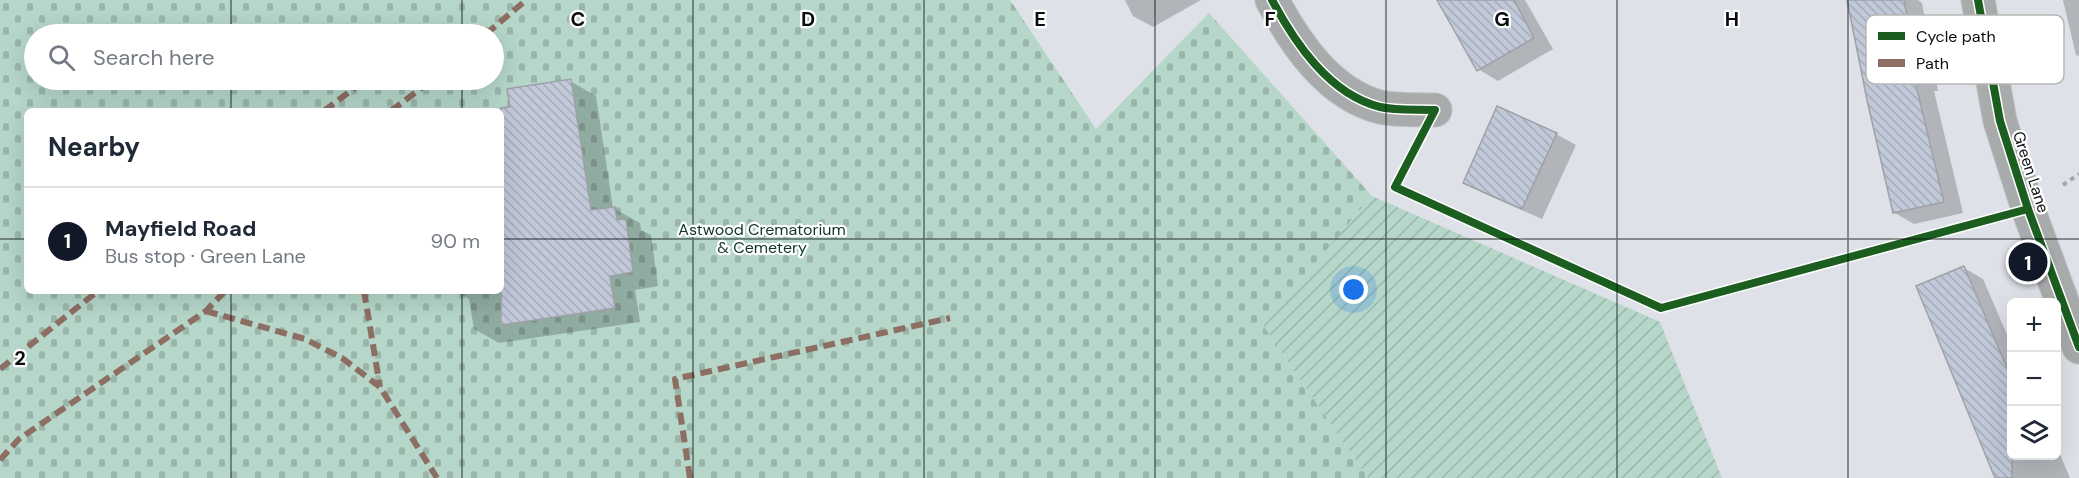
<!DOCTYPE html>
<html lang="en">
<head>
<meta charset="utf-8">
<style>
	:root { --surface:#fff; --page:#f6f6f7; --text:#1f2937; --muted:#747a83; --line:#e0e1e3; --accent:#111827 }
	body { margin:0; font-family:"DM Sans",sans-serif; background:var(--page); color:var(--text) }
	.controls { position:absolute; right:18px; bottom:18px; display:grid; overflow:hidden; border-radius:9px; box-shadow:0 6px 24px #0002 }
	.controls button { width:54px; height:54px; display:grid; place-items:center; padding:0; border:0; border-bottom:2px solid var(--line); background:var(--surface); color:var(--text); font:30px sans-serif }
	.you { position:absolute; left:1354px; top:290px; width:21px; height:21px; margin:-15px; border:4px solid #fff; border-radius:50%; background:#1a73e8; box-shadow:0 0 0 9px #1a73e833 }
	.badge { display:grid; place-items:center; width:39px; height:39px; border-radius:50%; background:var(--accent); color:#fff; font-size:20px; font-weight:700 }
	.pin { position:absolute; translate:-50% -50%; border:3px solid #fff; box-shadow:0 2px 6px #0006 }
	.list { margin:0; padding:0; list-style:none }
	h2 { display:flex; justify-content:space-between; align-items:center; height:78px; margin:0; padding:0 24px; font-size:26px }
	h2 small { font-size:20px; font-weight:400; color:var(--muted) }
	.list li { display:grid; grid-template-columns:39px 1fr auto; gap:18px; align-items:center; box-sizing:border-box; height:108px; padding:0 24px; border-top:2px solid var(--line) }
	.list b { display:block; font-size:22px; white-space:nowrap }
	.list p { margin:0; font-size:20px; white-space:nowrap; color:var(--muted) }
	.list em { font-size:20px; font-style:normal; color:var(--muted) }
	.icon { flex:none; width:33px; height:33px; fill:none; stroke:currentColor; stroke-width:2; stroke-linecap:round; stroke-linejoin:round }
	.map { position:relative; flex:none; width:2079px; height:478px; overflow:hidden }
	.search { position:absolute; background:var(--surface); box-shadow:0 6px 24px #0002; left:24px; top:24px; width:480px; height:66px; display:flex; align-items:center; gap:15px; box-sizing:border-box; padding:0 21px; border-radius:33px; color:var(--muted); font-size:22px }
	.panel { position:absolute; background:var(--surface); box-shadow:0 6px 24px #0002; left:24px; top:108px; width:480px; height:186px; border-radius:9px }
	.map>svg:first-child { display:block }
	.cemetery { fill:url(#cemetery-stones); fill-rule:evenodd }
	.garden { fill:url(#garden-furrows) }
	.shadow { fill:#0003 }
	.building { fill:url(#building-back-hatch); stroke:#9fa1a6; stroke-width:1.5 }
	.lines { fill:none; stroke-linecap:round; stroke-linejoin:round }
	.minor-casing { stroke:#bdc0c4; stroke-width:35 }
	.path { stroke:#a4a6a8; stroke-width:4; stroke-dasharray:4.5 4.5; stroke-linecap:butt }
	.minor { stroke:#a8aaab; stroke-width:33 }
	.quiet { stroke:#8d6e63; stroke-width:6; stroke-dasharray:12 6; stroke-linecap:butt }
	.cycleway-casing { stroke:#fff; stroke-width:11 }
	.cycleway { stroke:#1b5e20; stroke-width:8 }
	.grid { fill:none; stroke:#0a0c0f; stroke-width:1.5; stroke-opacity:0.55 }
	.labels { text-anchor:middle; dominant-baseline:central; stroke-width:4.5; stroke-linejoin:round; paint-order:stroke }
	.street-label { font-size:16px; fill:#0a0c0f; stroke:#fff }
	.park-label { font-size:16px; fill:#103726; stroke:#fff }
	.key { fill:#fff; stroke:#b6b6b7; stroke-width:1.5 }
	.key-label { font-size:16px; fill:#0a0c0f }
	.grid-label { font-size:20px; text-anchor:middle; font-weight:bold; fill:#0a0c0f; stroke:#fff; stroke-width:4.5; stroke-linejoin:round; paint-order:stroke }
</style>
</head>
<body>
<div class="map">
<svg width="2079" height="478" viewBox="0 0 2079 478">
	<defs>
		<pattern id="cemetery-stones" width="16" height="16" patternUnits="userSpaceOnUse" patternTransform="scale(1.5)"><rect width="16" height="16" fill="#b5d6c9"/><path d="M2 7V4a2 2 0 0 1 4 0v3zM10 15v-3a2 2 0 0 1 4 0v3z" fill="#9ab6ab"/></pattern>
		<pattern id="garden-furrows" width="10" height="10" patternUnits="userSpaceOnUse" patternTransform="scale(1.5)"><rect width="10" height="10" fill="#b5d6c9"/><path d="M-1 1l2-2M0 10L10 0M9 11l2-2" fill="none" stroke="#9ab6ab"/></pattern>
		<pattern id="building-back-hatch" width="6" height="6" patternUnits="userSpaceOnUse" patternTransform="scale(1.5)"><rect width="6" height="6" fill="#c1c9d9"/><path d="M-1 5l2 2M0 0l6 6M5-1l2 2" fill="none" stroke="#a4abb9"/></pattern>
	</defs>
	<rect width="100%" height="100%" fill="#dee1e8"/>
	<path class="cemetery" d="M0 0H1010L1096 129 1209 13 1372 196 1263 325 1368 478H0ZM34 34H494V80H34ZM27 111H501V291H27Z"/>
	<path class="garden" d="M1372 196 1660 322 1722 478H1368L1263 325Z"/>
	<path class="shadow" d="M1125 0H1201L1153 27 1133 16Z
		M1454 0H1525L1553 49 1498 81 1478 69Z
		M1849 0H1918L1922 3 1938 91H1934L1963 213 1914 224 1895 213Z
		M2063 0H2079V56L2076 55Z
		M570 81 596 96 613 208 640 223 641 230 651 235 658 286 635 290 640 322 499 343 474 329 469 299 455 291H501V111H491L511 108Z
		M1556 134 1576 145 1542 219 1485 194 1465 183Z
		M1964 268 1983 279 2012 346V456H2056V445L2070 478H1998Z"/>
	<path class="building" d="M1437 0H1514L1534 38 1477 71Z
		M1847 0H1904L1919 80 1915 81 1944 202 1893 213 1867 100Z
		M571 79 591 210 615 207 617 220 626 219 633 272 610 276 615 308 501 325V108L510 107 507 89Z
		M1497 106 1557 133 1522 209 1463 183Z
		M1964 266 2012 380V478H1995L1916 286Z"/>
	<g class="lines">
		<defs>
			<path id="minor" d="M1272 0C1295 43 1329 94 1380 107 1397 111 1418 109 1435 110
				M1978 0 2000 121 2028 209 2079 347"/>
		</defs>
		<use href="#minor" class="minor-casing"/>
		<path class="path" d="M2063 185 2079 174"/>
		<use href="#minor" class="minor"/>
		<path class="quiet" d="M486 34 525 1
			M324 111 365 80
			M391 111 432 80
			M364 291 380 387
			M206 311 305 339 342 358 380 387 437 478
			M0 369 98 291
			M0 460 19 439 206 311 225 291
			M690 478 675 379 950 318"/>
		<defs>
			<path id="cycleway" d="M1272 0C1295 43 1329 94 1380 107 1397 111 1418 109 1435 110L1395 187 1661 308 2028 209
				M1978 0 2000 121 2028 209 2079 347"/>
		</defs>
		<use href="#cycleway" class="cycleway-casing"/>
		<use href="#cycleway" class="cycleway"/>
	</g>
	<path class="grid" d="M231 0V34M462 0V34M693 0V478M924 0V478M1155 0V478M1386 0V478M1617 0V478M1848 0V478M231 80V111M462 80V111M0 239H27M501 239H2079M231 291V478M462 291V478"/>
	<g class="labels">
		<g class="street-label">
			<text transform="translate(2031 172) rotate(72)">Green Lane</text>
		</g>
		<g class="park-label">
			<text x="762" y="229">Astwood Crematorium<tspan x="762" dy="18">&amp; Cemetery</tspan></text>
		</g>
	</g>
	<rect x="1866" y="15" width="198" height="69" rx="9" class="key"/>
	<rect x="1878" y="32" width="27" height="8" fill="#1b5e20"/>
	<rect x="1878" y="59" width="27" height="8" fill="#8d6e63"/>
	<g class="key-label">
		<text x="1916" y="42">Cycle path</text>
		<text x="1916" y="69">Path</text>
	</g>
	<g class="grid-label">
		<text x="578" y="26">C</text>
		<text x="808" y="26">D</text>
		<text x="1040" y="26">E</text>
		<text x="1270" y="26">F</text>
		<text x="1502" y="26">G</text>
		<text x="1732" y="26">H</text>
		<text x="20" y="365">2</text>
	</g>
</svg>
<div class="controls">
<button>+</button>
<button>−</button>
<button><svg class="icon" aria-label="layers" viewBox="0 0 24 24"><path d="M12 4l9 5-9 5-9-5zM3 14l9 5 9-5"/></svg></button>
</div>
<div class="you"></div>
<div class="pin badge" style="left:2028px;top:262px">1</div>
<div class="search"><svg class="icon" aria-label="search" viewBox="0 0 24 24"><circle cx="10" cy="10" r="6"/><path d="M15 15l6 6"/></svg>Search here</div>
<section class="panel">
<h2>Nearby<small></small></h2>
<ul class="list">
<li><span class="badge">1</span><div><b>Mayfield Road</b><p>Bus stop · Green Lane</p></div><em>90 m</em></li>
</ul>
</section>
</div>
</body>
</html>
